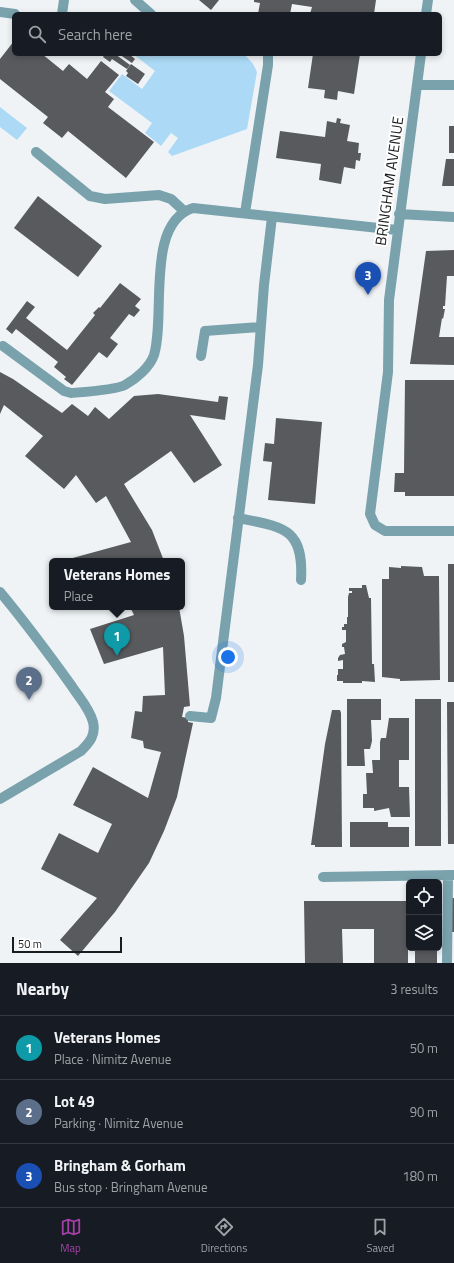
<!DOCTYPE html>
<html lang="en">
<head>
<meta charset="utf-8">
<style>
	:root { --surface:#171b24; --page:#242831; --text:#f1f3f6; --muted:#9ea1a6; --line:#363941; --accent:#a340a6 }
	body { margin:0; font-family:"Titillium Web",sans-serif; background:var(--page); color:var(--text) }
	.controls { position:absolute; right:12px; bottom:12px; display:grid; overflow:hidden; border-radius:6px; box-shadow:0 2px 6px #0003 }
	.controls button { width:36px; height:36px; display:grid; place-items:center; padding:0; border:0; border-bottom:1px solid var(--line); background:var(--surface); color:var(--text); font:20px sans-serif }
	.scale { position:absolute; left:12px; bottom:10px; width:110px; box-sizing:border-box; padding-left:4px; border:2px solid #1a1b1c; border-top:0; font-size:11px; line-height:14px; white-space:nowrap; color:#1a1b1c; -webkit-text-stroke:3px #fff; paint-order:stroke }
	.you { position:absolute; left:228px; top:657px; width:14px; height:14px; margin:-10px; border:3px solid #fff; border-radius:50%; background:#1a73e8; box-shadow:0 0 0 6px #1a73e833 }
	.badge { display:grid; place-items:center; width:26px; height:26px; border-radius:50%; background:var(--accent); color:#fff; font-size:13px; font-weight:700 }
	.pin { position:absolute; translate:-50% -33px; filter:drop-shadow(0 1px 2px #0008) }
	.pin::after { content:''; position:absolute; top:21px; width:14px; height:12px; background:inherit; clip-path:polygon(0 0,100% 0,50% 100%) }
	.popup { position:absolute; left:49px; top:558px; width:136px; height:52px; box-sizing:border-box; display:grid; place-content:center; border-radius:6px; background:var(--surface); filter:drop-shadow(0 1px 3px #0005); font-size:13px; white-space:nowrap; color:var(--muted) }
	.popup b { font-size:15px; color:var(--text) }
	.popup::after { content:''; position:absolute; left:50%; top:100%; margin-left:-8px; border:8px solid transparent; border-top-color:var(--surface) }
	.list { margin:0; padding:0; list-style:none }
	h2 { display:flex; justify-content:space-between; align-items:center; height:52px; margin:0; padding:0 16px; font-size:17px }
	h2 small { font-size:13px; font-weight:400; color:var(--muted) }
	.list li { display:grid; grid-template-columns:26px 1fr auto; gap:12px; align-items:center; box-sizing:border-box; height:64px; padding:0 16px; border-top:1px solid var(--line) }
	.list b { display:block; font-size:15px; white-space:nowrap }
	.list p { margin:0; font-size:13px; white-space:nowrap; color:var(--muted) }
	.list em { font-size:13px; font-style:normal; color:var(--muted) }
	.icon { flex:none; width:22px; height:22px; fill:none; stroke:currentColor; stroke-width:2; stroke-linecap:round; stroke-linejoin:round }
	.map { position:relative; flex:none; width:454px; height:963px; overflow:hidden }
	.search { position:absolute; background:var(--surface); box-shadow:0 2px 6px #0003; left:12px; right:12px; top:12px; height:44px; display:flex; align-items:center; gap:10px; box-sizing:border-box; padding:0 14px; border-radius:6px; color:var(--muted); font-size:15px }
	.sheet { height:244px; background:var(--surface) }
	nav { display:flex; justify-content:space-around; align-items:center; box-sizing:border-box; height:56px; border-top:1px solid var(--line); background:var(--surface); font-size:11px; color:var(--muted) }
	nav a { display:grid; justify-items:center; gap:2px }
	nav .on { color:var(--accent) }
	.map>svg:first-child { display:block }
	.green { fill:#acdaf6 }
	.building { fill:#585a5e }
	.lines { fill:none; stroke-linecap:round; stroke-linejoin:round }
	.minor { stroke:#79a2ad; stroke-width:10 }
	.labels { text-anchor:middle; dominant-baseline:central; stroke-width:4; stroke-linejoin:round; paint-order:stroke }
	.street-label { font-size:15px; fill:#1a1b1c; stroke:#fff }
</style>
</head>
<body>
<div class="map">
<svg width="454" height="963" viewBox="0 0 454 963">
	<rect width="100%" height="100%" fill="#eff3f6"/>
	<path class="green" d="M133 54H244L253 64 257 72 247 129 172 156 168 152 178 138 171 133 161 146 145 133 152 123 109 91 122 74 142 89 155 71Z
		M0 107 27 128 17 140 0 127Z"/>
	<path class="building" d="M199 0H219L211 10Z
		M254 0H376L374 14H310L312 7 292 4 290 14H258L260 3 254 2Z
		M14 41V54H42L63 71 69 64 87 79 101 61 119 75 105 92 114 99 108 107 154 142 126 178 68 131 62 138 43 123 48 117 0 79V59Z
		M105 54H115L130 65 127 69 112 59 110 62 103 57Z
		M119 54H129L135 59 132 63Z
		M313 54H360L354 94 338 91 337 100 324 98 325 90 308 88Z
		M131 64 145 74 138 84 126 76 128 73 126 71Z
		M337 118 341 119 340 123 350 125 347 141 359 143 358 153H361L360 161 356 160 355 169 344 167 341 184 319 180 321 164 276 158 280 131 325 137 327 121 336 123Z
		M449 126H454V153H449Z
		M446 159H454V186H442Z
		M38 196 102 246 78 277 14 228Z
		M454 250V276H447L445 306H443V309H445L443 319 442 318 439 337H454V365L410 364 426 251Z
		M120 283 141 299 135 306 140 310 134 317 129 314 110 338 118 344 107 358 99 352 72 385 64 379 66 377 54 367 58 362 16 329 12 334 6 329 27 301 35 307 26 318 67 350 95 315 93 313 99 307 100 308Z
		M0 372 13 379 62 413 72 404 88 416 95 407 109 419 134 396 158 394 218 402 219 396 228 397 225 420 190 415 222 465 194 483 171 451 124 484 152 530 164 561H70L69 559 131 542 106 496 96 503 76 475 64 489 25 456 43 436 4 405 0 414Z
		M405 380H454V496H405V492H394L395 473H404Z
		M276 418 322 422 315 504 268 500 272 462 263 461 265 443 274 444Z
		M448 564H454V682H448Z
		M401 566 422 567 424 576H439L440 680 400 681V679L382 677V579H389V567L401 568Z
		M362 585H366L369 598H371L372 664H374L375 682 362 681V683H343V681H337V675H338V669H343V660L338 661V658L340 655 345 654 344 647H342V644L346 642V630H342V627H344V624H347V617H348V597L349 593H352V591H349V588H362Z
		M130 607H179L184 636 190 706 184 707 182 717 188 718V722L193 723 177 797 164 831 149 863 115 912 78 956 60 940 97 898 41 869 59 833 98 853 112 824 73 805 93 767 148 798 161 752 144 748 143 741 131 738 135 711 142 712 143 696 165 695 163 647 104 664 90 629 134 615Z
		M347 699H381V720H371L372 741 370 749H364L365 766H347Z
		M415 699H441V846H415Z
		M447 702H454V844H448Z
		M332 710H340L341 713 342 847H315V845H311L325 744Z
		M389 718H409V760H399V787H409L410 817H391L389 808 374 811V808H363V794H367L366 773H373L372 760H380V742L381 738H386Z
		M350 822H388V827H409V847H350Z
		M452 898H454V932H452Z
		M439 899H441V927H439Z
		M304 901H408V963H374V929H342L343 963H305Z
		M415 948 437 949V963H415Z"/>
	<g class="lines">
		<path class="minor" d="M135 0 151 14
			M0 12 15 14
			M62 14 64 0
			M426 14 428 0
			M421 54 389 300 388 372 370 514 375 525 385 531H454
			M417 85H454
			M36 152 90 196 105 199 159 195 171 199 184 211
			M245 213 268 65V54
			M399 214 454 217
			M3 346 64 391 71 393C83 392 116 390 125 385 136 379 150 367 154 355 166 315 145 223 193 208L397 230
			M201 356 205 331 260 327
			M238 518C282 527 304 527 301 580
			M0 592C25 622 48 653 71 685 78 696 90 709 93 722 96 735 90 742 81 751L0 799
			M190 716 211 718 216 698 258 365 264 285 272 217
			M323 877 454 875
			M447 963 448 875"/>
	</g>
	<g class="labels">
		<g class="street-label">
			<text transform="translate(389 181) rotate(-82)">BRINGHAM AVENUE</text>
		</g>
	</g>
</svg>
<div class="controls">
<button><svg class="icon" aria-label="locate" viewBox="0 0 24 24"><circle cx="12" cy="12" r="6"/><path d="M12 2v4M12 18v4M2 12h4M18 12h4"/></svg></button>
<button><svg class="icon" aria-label="layers" viewBox="0 0 24 24"><path d="M12 4l9 5-9 5-9-5zM3 14l9 5 9-5"/></svg></button>
</div>
<div class="scale">50 m</div>
<div class="you"></div>
<div class="pin badge" style="left:117px;top:656px;background:#0f9aa8">1</div>
<div class="popup"><b>Veterans Homes</b>Place</div>
<div class="pin badge" style="left:29px;top:700px;background:#5c6f8a">2</div>
<div class="pin badge" style="left:368px;top:295px;background:#1a4fb4">3</div>
<div class="search"><svg class="icon" aria-label="search" viewBox="0 0 24 24"><circle cx="10" cy="10" r="6"/><path d="M15 15l6 6"/></svg>Search here</div>
</div>
<section class="sheet">
<h2>Nearby<small>3 results</small></h2>
<ul class="list">
<li><span class="badge" style="background:#0f9aa8">1</span><div><b>Veterans Homes</b><p>Place · Nimitz Avenue</p></div><em>50 m</em></li>
<li><span class="badge" style="background:#5c6f8a">2</span><div><b>Lot 49</b><p>Parking · Nimitz Avenue</p></div><em>90 m</em></li>
<li><span class="badge" style="background:#1a4fb4">3</span><div><b>Bringham &amp; Gorham</b><p>Bus stop · Bringham Avenue</p></div><em>180 m</em></li>
</ul>
</section>
<nav>
<a class="on"><svg class="icon" aria-label="map" viewBox="0 0 24 24"><path d="M3 6l6-2 6 2 6-2v14l-6 2-6-2-6 2zM9 4v14M15 6v14"/></svg>Map</a>
<a><svg class="icon" aria-label="directions" viewBox="0 0 24 24"><path d="M12 3l9 9-9 9-9-9zM9 14v-3h6M13 9l2 2-2 2"/></svg>Directions</a>
<a><svg class="icon" aria-label="saved" viewBox="0 0 24 24"><path d="M7 4h10v16l-5-4-5 4z"/></svg>Saved</a>
</nav>
</body>
</html>
